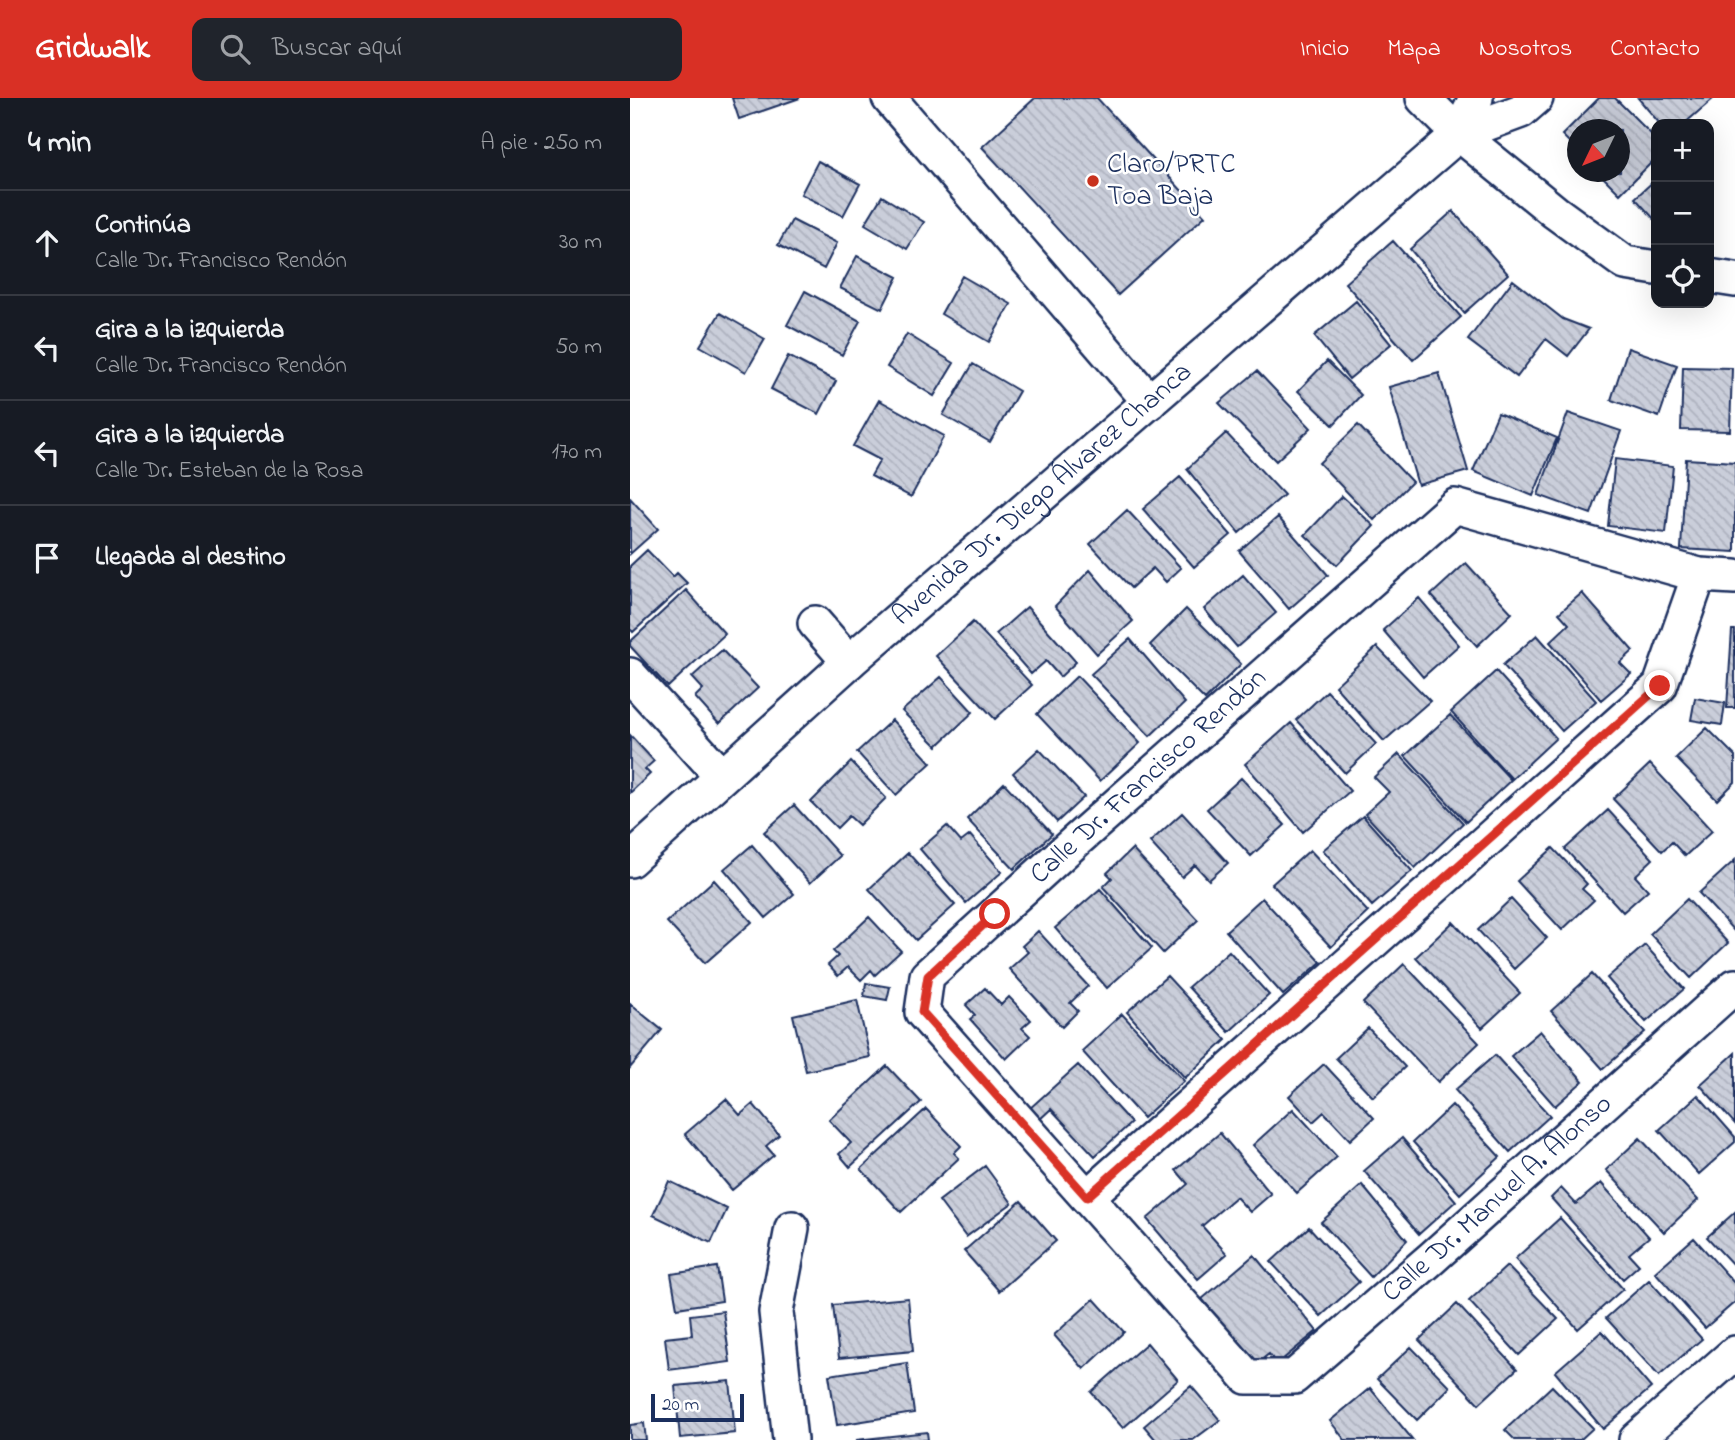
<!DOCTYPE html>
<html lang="es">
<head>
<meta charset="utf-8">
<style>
	:root { --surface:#171b24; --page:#20242c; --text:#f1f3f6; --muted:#9ea1a6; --line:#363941; --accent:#d93025 }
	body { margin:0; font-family:"Indie Flower",sans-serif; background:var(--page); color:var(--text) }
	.controls { position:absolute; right:21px; top:21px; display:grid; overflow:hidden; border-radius:14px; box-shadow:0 7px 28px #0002 }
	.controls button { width:63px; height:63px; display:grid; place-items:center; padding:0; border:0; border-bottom:2px solid var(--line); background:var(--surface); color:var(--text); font:35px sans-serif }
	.compass { position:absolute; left:937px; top:21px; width:63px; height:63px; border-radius:50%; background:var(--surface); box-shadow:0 7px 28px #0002; rotate:227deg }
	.scale { position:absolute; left:21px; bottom:18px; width:93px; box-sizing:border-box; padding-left:7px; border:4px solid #1b2f5e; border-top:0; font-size:19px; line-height:24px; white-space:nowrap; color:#1b2f5e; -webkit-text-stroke:5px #fff; paint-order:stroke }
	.stop { position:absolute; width:21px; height:21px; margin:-16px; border:5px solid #d93025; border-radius:50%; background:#fff }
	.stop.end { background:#d93025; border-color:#fff; box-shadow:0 2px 7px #0008 }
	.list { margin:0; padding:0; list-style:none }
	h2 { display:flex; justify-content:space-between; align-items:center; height:91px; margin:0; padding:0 28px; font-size:30px }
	h2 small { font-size:23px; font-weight:400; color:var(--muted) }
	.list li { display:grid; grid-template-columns:46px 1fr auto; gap:21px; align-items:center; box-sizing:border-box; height:105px; padding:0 28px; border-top:2px solid var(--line) }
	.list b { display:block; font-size:26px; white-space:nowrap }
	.list p { margin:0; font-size:23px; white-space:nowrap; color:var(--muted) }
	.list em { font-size:23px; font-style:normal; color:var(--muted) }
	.icon { flex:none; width:38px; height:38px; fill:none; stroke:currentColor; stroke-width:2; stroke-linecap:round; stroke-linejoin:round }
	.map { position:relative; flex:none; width:1105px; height:1342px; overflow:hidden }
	header { display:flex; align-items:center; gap:42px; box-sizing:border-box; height:98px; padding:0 35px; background:var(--accent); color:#fff }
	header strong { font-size:33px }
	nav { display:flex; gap:38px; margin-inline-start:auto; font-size:24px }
	.search { width:490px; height:63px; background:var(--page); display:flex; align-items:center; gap:18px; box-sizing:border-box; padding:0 24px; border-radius:14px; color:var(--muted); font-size:26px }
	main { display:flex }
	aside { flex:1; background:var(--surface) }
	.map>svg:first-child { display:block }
	.building { fill:url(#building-back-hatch); stroke:#1b2f5e; stroke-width:2 }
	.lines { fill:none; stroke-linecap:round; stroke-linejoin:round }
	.minor-casing { stroke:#1b2f5e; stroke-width:38 }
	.minor { stroke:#fff; stroke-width:33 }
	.route { stroke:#d93025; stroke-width:9 }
	.poi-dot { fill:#c8321e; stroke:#fff; stroke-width:2.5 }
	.labels { text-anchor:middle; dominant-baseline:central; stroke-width:5; stroke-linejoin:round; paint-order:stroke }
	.poi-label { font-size:28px; fill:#1b2f5e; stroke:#fff; text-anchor:start }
	.street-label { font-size:28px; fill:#1b2f5e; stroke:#fff }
</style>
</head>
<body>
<header>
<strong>Gridwalk</strong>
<div class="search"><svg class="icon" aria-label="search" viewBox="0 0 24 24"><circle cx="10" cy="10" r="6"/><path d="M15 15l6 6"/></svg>Buscar aquí</div>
<nav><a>Inicio</a><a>Mapa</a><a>Nosotros</a><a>Contacto</a></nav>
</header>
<main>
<aside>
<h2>4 min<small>A pie · 250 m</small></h2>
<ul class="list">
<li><svg class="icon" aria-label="ahead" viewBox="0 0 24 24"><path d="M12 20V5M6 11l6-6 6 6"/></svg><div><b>Continúa</b><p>Calle Dr. Francisco Rendón</p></div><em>30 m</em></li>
<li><svg class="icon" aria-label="left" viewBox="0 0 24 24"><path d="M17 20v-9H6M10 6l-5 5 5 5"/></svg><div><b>Gira a la izquierda</b><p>Calle Dr. Francisco Rendón</p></div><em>50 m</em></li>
<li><svg class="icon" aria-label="left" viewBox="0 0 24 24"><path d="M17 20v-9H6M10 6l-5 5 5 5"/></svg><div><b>Gira a la izquierda</b><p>Calle Dr. Esteban de la Rosa</p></div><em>170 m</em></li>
<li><svg class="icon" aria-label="arrive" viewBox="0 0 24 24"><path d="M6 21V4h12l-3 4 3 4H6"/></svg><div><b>Llegada al destino</b></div></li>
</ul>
</aside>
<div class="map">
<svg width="1105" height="1342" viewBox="0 0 1105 1342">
	<defs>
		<pattern id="building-back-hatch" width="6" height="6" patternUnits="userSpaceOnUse" patternTransform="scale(1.75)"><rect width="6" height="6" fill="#caceda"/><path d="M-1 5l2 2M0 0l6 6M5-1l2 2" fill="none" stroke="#adb1be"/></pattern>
	</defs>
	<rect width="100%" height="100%" fill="#fff"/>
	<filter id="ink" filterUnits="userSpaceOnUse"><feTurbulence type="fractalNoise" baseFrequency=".0143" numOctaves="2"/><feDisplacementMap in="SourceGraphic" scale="14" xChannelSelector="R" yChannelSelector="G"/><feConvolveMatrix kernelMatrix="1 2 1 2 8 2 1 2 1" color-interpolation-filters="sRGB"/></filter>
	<g filter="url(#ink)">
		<path class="building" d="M102 0H170L109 21Z
			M405 0H467L575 118 488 197 352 49Z
			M969 0H985L1026 41V60L990 96 968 74H990V32H948V53L932 37Z
			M1008 0H1084L1054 26H1030Z
			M188 63 230 86 213 118 171 96Z
			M1026 81V123L1005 100Z
			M252 98 294 124 277 151 235 126Z
			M823 113 878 176 834 215 780 151Z
			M162 122 207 145 194 171 148 147Z
			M763 143 831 219 783 262 715 185Z
			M227 158 268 179 252 211 210 190Z
			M332 178 381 206 359 244 311 216Z
			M883 182 933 221 959 231 938 258 916 241 887 279 838 242Z
			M175 193 230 223 212 257 157 227Z
			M726 203 761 246 719 281 684 238Z
			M90 215 135 241 116 274 70 248Z
			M277 236 324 265 304 298 257 269Z
			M998 250 1047 267 1029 319 981 302Z
			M158 258 206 283 189 316 141 291Z
			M697 263 731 297 703 327 668 293Z
			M343 266 389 293 360 344 313 317Z
			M1053 269 1102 270 1100 333 1051 332Z
			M627 273 681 330 646 363 589 305Z
			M809 275 838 373 788 387 759 289Z
			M249 302 314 338 281 399 241 378 250 362 223 348Z
			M868 315 927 340 903 398 843 373Z
			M938 315 991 333 961 416 908 397Z
			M728 327 782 384 744 422 689 365Z
			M596 335 654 397 609 435 557 371Z
			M985 361 1043 368 1036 435 978 428Z
			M1056 361 1105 364V454L1051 451Z
			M550 379 601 437 564 469 513 411Z
			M712 398 744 428 707 467 675 437Z
			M0 400 28 431 0 456Z
			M497 412 551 470 536 484 523 470 501 490 460 446Z
			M648 419 698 477 659 511 609 453Z
			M17 452 43 479 47 475 57 485 3 534 0 531V468Z
			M836 465 882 515 847 548 801 497Z
			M460 472 503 523 467 556 425 508Z
			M613 477 646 515 607 549 574 511Z
			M56 492 95 536 38 589 0 548V544Z
			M952 495 1003 553 990 565 1001 576 971 602 920 544 939 526 929 515Z
			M789 500 829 547 793 579 753 532Z
			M397 509 446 564 430 579 416 563 401 576 366 536Z
			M556 511 611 566 575 602 520 547Z
			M343 524 402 587 365 621 306 558Z
			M1102 532H1105V610H1097Z
			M907 537 966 603 932 633 873 567Z
			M500 541 555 605 520 638 461 576Z
			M747 549 800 603 754 643 705 588Z
			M92 552 128 590 89 626 65 599 73 591 62 579Z
			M866 573 926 640 882 681 821 614Z
			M447 578 510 645 470 683 407 616Z
			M311 579 343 614 307 648 272 613Z
			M697 593 746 646 715 675 666 622Z
			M1065 600 1095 605 1092 627 1061 622Z
			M820 617 881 682 836 724 775 658Z
			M262 622 301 665 266 697 227 654Z
			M661 625 720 693 673 734 615 666Z
			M1077 630 1105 658V684L1087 702 1046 660Z
			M0 637 24 663 15 671 20 676 0 695Z
			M409 651 454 699 427 724 383 675Z
			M769 656 833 725 785 770 735 716 759 694 744 679Z
			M221 664 256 700 229 727 219 718 207 730 181 704Z
			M1020 666 1082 733 1055 758 1042 744 1032 753 983 701Z
			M611 680 655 727 621 758 577 711Z
			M374 685 422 736 384 771 337 721Z
			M164 707 210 758 180 785 134 734Z
			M978 712 1023 761 1005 778 1018 792 993 814 935 751Z
			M552 715 598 765 579 782 565 767 552 779 520 744Z
			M733 718 782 773 742 808 693 752Z
			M317 728 331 744 340 737 372 774 336 805 290 751Z
			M122 747 164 796 136 820 94 771Z
			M923 750 957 786 952 791 964 802 932 832 887 783Z
			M502 751 568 822 533 855 473 789 482 780 477 775Z
			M680 752 738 814 701 849 642 786Z
			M278 755 325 807 286 842 239 791Z
			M1105 762V834L1069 795Z
			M84 782 122 824 75 865 37 824Z
			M470 791 522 850 477 890 425 830Z
			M632 800 691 864 653 897 596 833Z
			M881 801 917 840 884 871 848 832Z
			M1057 801 1098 845 1061 880 1020 836Z
			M239 819 271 853 245 877 241 872 231 882 218 869 208 878 198 867 208 858 203 853Z
			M823 824 890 895 852 930 786 859Z
			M408 833 458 888 440 905 448 913 432 929 379 871 398 854 392 848Z
			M1015 847 1054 891 1016 924 977 880Z
			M599 853 639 897 599 934 558 889Z
			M774 866 849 945 808 984 733 905Z
			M962 876 1015 934 973 971 921 913Z
			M537 878 596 942 555 980 497 914Z
			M236 885 260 889 257 902 234 898Z
			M355 890 371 907 379 899 401 922 392 930 400 938 376 961 340 921 345 917 336 907Z
			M227 902 240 959 176 973 163 917Z
			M0 906 32 932 0 970Z
			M492 916 554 983 513 1020 452 953Z
			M738 930 775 969 743 999 706 960Z
			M910 933 953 983 925 1008 881 958Z
			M1105 955V1026L1070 987Z
			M865 957 920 1018 880 1054 825 992Z
			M694 966 744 1020 720 1042 694 1014 683 1024 659 998Z
			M448 967 501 1025 465 1058 421 1011 409 1022 399 1011Z
			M257 968 291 1004 220 1069 209 1056 221 1045 199 1022Z
			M1068 997 1105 1039V1044L1069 1076 1029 1032Z
			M96 1001 110 1017 123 1006 149 1037 136 1048 144 1057 102 1092 55 1036Z
			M822 1007 870 1059 830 1096 783 1044Z
			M296 1011 331 1048 324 1055 329 1060 271 1114 231 1071Z
			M663 1011 707 1059 667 1095 623 1047Z
			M590 1035 641 1096 620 1114 606 1099 572 1128 597 1156 568 1181 517 1121 558 1086 546 1072Z
			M772 1040 826 1103 789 1136 734 1073Z
			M1010 1040 1068 1102 1034 1134 976 1072Z
			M355 1068 382 1105 336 1139 309 1103Z
			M39 1083 97 1111 81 1145 23 1117Z
			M971 1085 1019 1139 999 1156 1009 1167 993 1181 921 1100 931 1090 946 1106Z
			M732 1087 777 1142 741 1179 691 1124Z
			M391 1103 426 1143 369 1193 334 1153Z
			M1105 1114V1169L1077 1139Z
			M930 1120 993 1191 948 1231 885 1161Z
			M679 1129 729 1184 691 1218 641 1164Z
			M1064 1140 1105 1186V1204L1075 1230 1025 1174Z
			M624 1157 687 1233 647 1266 639 1256 626 1266 572 1201Z
			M877 1168 928 1221 889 1257 839 1203Z
			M87 1169 92 1203 47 1210 41 1176Z
			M1019 1182 1072 1241 1029 1278 976 1220Z
			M278 1200 283 1253 209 1260 203 1207Z
			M464 1201 494 1234 454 1271 424 1237Z
			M827 1206 887 1271 849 1306 789 1242Z
			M93 1213 100 1264 39 1272 35 1240 62 1237 60 1217Z
			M972 1233 1021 1290 973 1331 925 1274Z
			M517 1245 548 1282 493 1330 461 1294Z
			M781 1249 820 1289 787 1322 747 1281Z
			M277 1265 284 1315 207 1327 199 1277Z
			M100 1283 105 1335 50 1340 45 1288Z
			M561 1288 590 1322 563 1342H526L514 1328Z
			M922 1288 963 1330 950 1342H885L875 1332Z
			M740 1290 783 1342H715L700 1323Z
			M14 1325 16 1342H0V1327Z
			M297 1334 298 1342H226Z"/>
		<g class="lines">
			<defs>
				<g id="minor">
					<path d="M259 0 520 304"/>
					<path d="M793 0 829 36 925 114 995 165 1026 170"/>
					<path d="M829 36 846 0"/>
					<path d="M1079 178 1105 182"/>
					<path id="s1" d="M1105 479 1069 477 825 408 448 741 297 878 292 914 617 1279H664L802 1160 1105 888"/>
					<path d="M185 525 219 564"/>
					<path d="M0 577 91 677"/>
					<path id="s2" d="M0 762 219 564 829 36 891 13 906 0"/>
					<path d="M457 1099 1030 588 1069 477"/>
					<path d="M160 1342 146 1214 162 1130"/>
					<path d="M1006 1342 1105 1255"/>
				</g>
			</defs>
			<use href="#minor" class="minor-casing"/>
			<use href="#minor" class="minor"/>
		</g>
	</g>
	<g class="lines" filter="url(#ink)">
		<path class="route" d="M365 816 298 878 292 914 457 1099 1030 588"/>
	</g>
	<circle class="poi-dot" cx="463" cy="83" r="7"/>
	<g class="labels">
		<g class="poi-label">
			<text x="477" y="67">Claro/PRTC<tspan x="477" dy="32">Toa Baja</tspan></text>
		</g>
		<g class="street-label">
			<text stroke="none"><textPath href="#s2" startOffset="551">Avenida Dr. Diego Álvarez Chanca</textPath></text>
			<text transform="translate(519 679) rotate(-42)">Calle Dr. Francisco Rendón</text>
			<text stroke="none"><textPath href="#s1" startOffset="1839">Calle Dr. Manuel A. Alonso</textPath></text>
		</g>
	</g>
</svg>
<div class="controls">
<button>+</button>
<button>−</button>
<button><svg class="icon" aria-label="locate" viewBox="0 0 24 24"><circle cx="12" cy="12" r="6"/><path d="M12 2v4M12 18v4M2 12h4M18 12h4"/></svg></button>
</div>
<svg class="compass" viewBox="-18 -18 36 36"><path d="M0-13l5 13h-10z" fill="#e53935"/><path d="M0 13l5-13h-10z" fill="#9ea1a6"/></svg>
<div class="scale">20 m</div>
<div class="stop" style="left:365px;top:816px"></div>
<div class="stop end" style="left:1030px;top:588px"></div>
</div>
</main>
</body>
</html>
